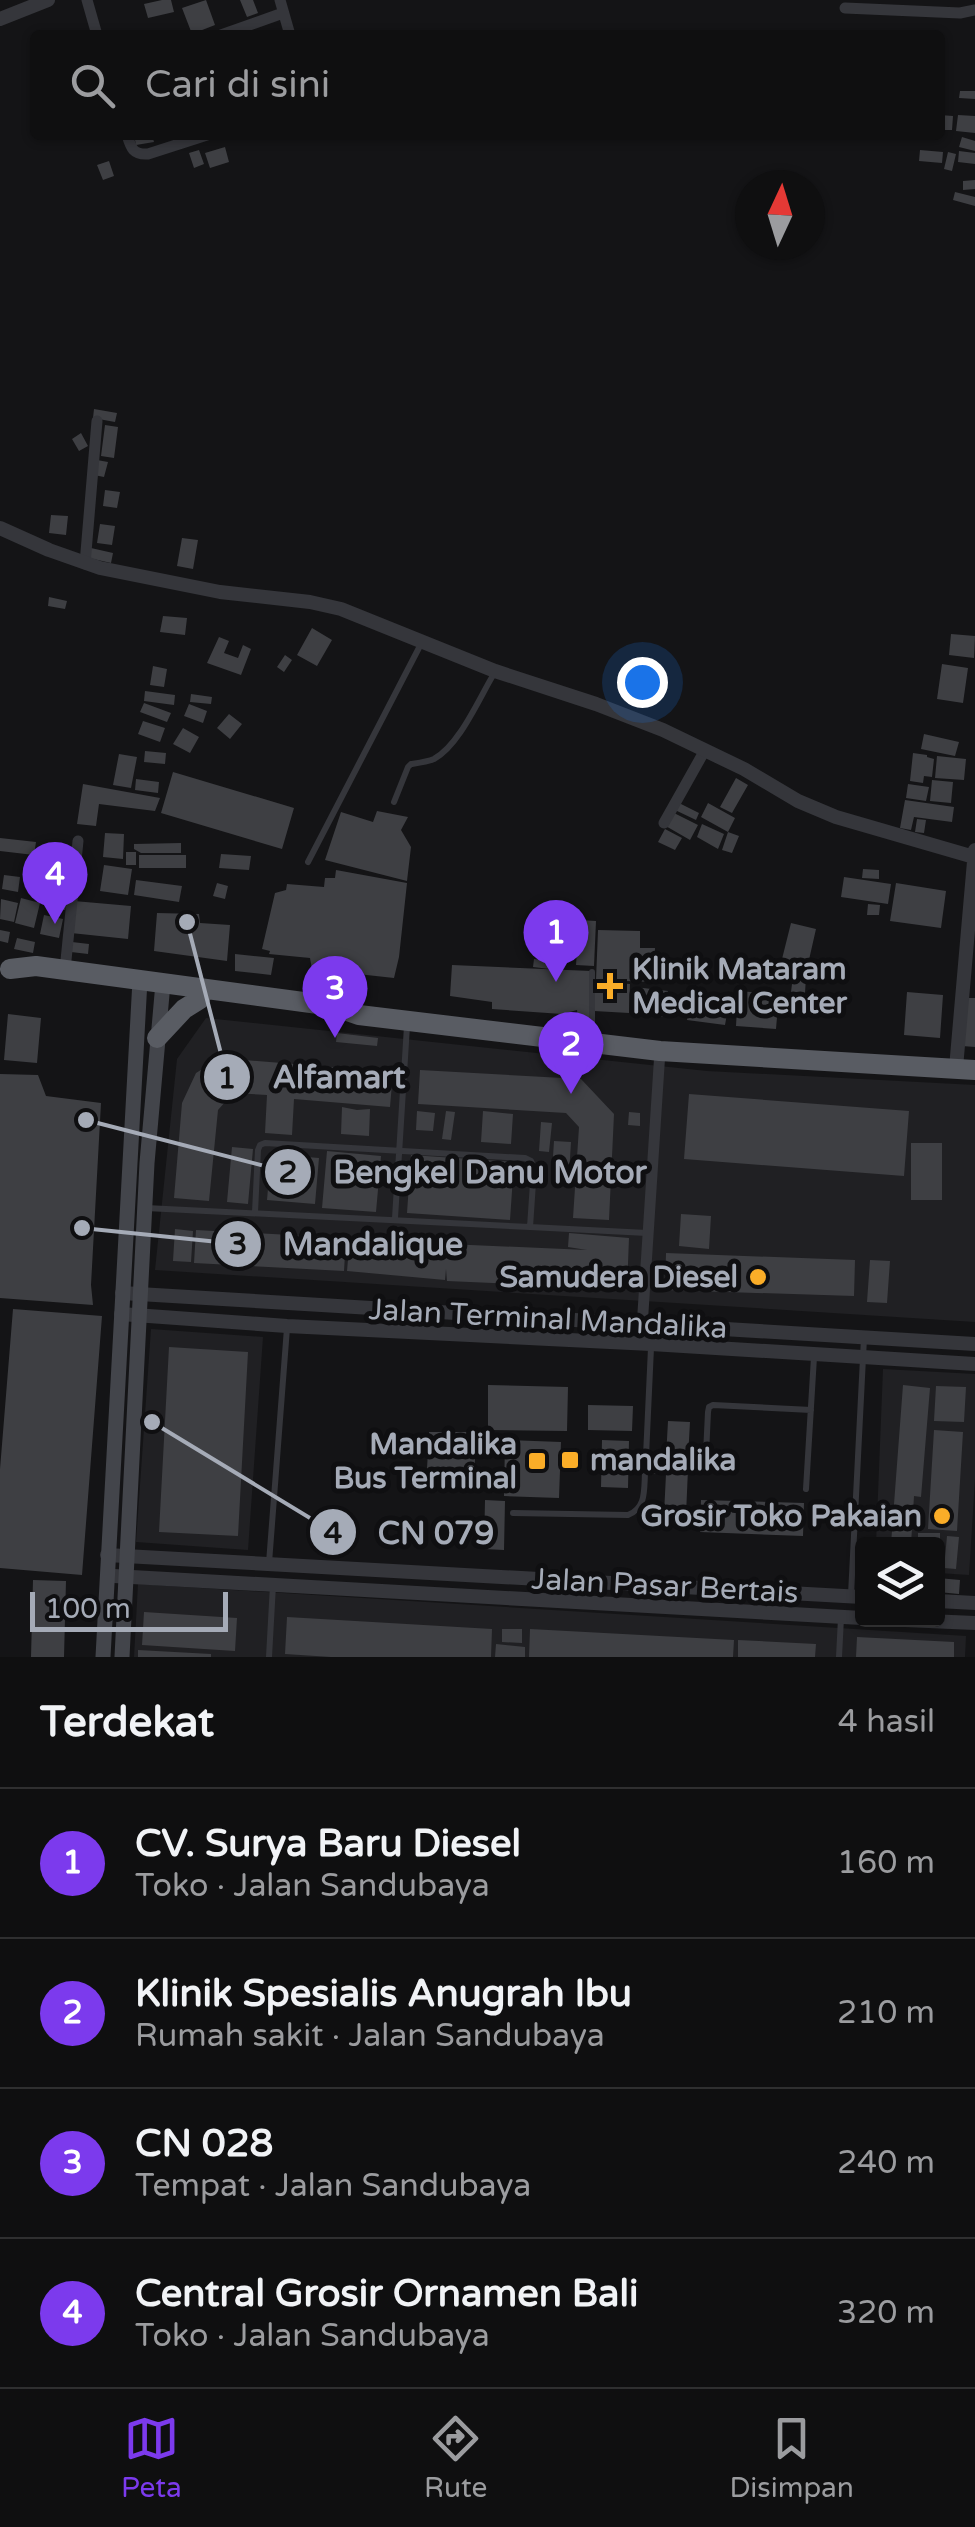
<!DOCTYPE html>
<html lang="id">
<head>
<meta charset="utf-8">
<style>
	:root { --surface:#0f0f10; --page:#181819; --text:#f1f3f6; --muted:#9b9c9f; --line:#2f2f30; --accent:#7c3aed }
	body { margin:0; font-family:"Varela Round",sans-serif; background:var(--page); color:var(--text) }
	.controls { position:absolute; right:30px; bottom:30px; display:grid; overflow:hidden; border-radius:10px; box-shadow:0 2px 8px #0004 }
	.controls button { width:90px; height:90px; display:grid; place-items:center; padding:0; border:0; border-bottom:2px solid var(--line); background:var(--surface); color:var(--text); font:50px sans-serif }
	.compass { position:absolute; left:735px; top:170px; width:90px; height:90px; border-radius:50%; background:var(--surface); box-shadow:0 2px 8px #0004; rotate:4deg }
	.scale { position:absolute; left:30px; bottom:25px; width:198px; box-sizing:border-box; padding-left:10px; border:5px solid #a5abb7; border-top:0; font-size:28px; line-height:35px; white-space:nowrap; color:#a5abb7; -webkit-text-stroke:8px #0f0f11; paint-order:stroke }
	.you { position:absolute; left:642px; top:682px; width:35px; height:35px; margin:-25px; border:8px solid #fff; border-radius:50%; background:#1a73e8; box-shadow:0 0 0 15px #1a73e833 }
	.badge { display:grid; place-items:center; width:65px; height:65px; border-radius:50%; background:var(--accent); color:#fff; font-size:32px; font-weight:700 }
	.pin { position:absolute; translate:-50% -82px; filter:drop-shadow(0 2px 5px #0008) }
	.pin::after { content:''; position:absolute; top:52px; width:35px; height:30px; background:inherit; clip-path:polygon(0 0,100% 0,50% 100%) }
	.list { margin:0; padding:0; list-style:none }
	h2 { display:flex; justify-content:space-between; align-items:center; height:130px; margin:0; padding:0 40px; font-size:42px }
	h2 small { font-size:32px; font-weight:400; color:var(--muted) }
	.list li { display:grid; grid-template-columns:65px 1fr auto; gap:30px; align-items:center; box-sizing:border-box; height:150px; padding:0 40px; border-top:2px solid var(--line) }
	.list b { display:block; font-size:38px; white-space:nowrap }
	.list p { margin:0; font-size:32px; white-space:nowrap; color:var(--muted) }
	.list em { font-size:32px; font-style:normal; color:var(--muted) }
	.icon { flex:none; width:55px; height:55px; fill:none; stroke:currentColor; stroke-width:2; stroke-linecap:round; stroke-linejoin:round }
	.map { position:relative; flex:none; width:975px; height:1657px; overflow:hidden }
	.search { position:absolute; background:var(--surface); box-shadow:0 2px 8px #0004; left:30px; right:30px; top:30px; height:110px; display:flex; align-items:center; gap:25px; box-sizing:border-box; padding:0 35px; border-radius:10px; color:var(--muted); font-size:38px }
	.sheet { height:730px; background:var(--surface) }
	nav { display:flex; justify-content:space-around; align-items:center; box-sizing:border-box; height:140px; border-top:2px solid var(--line); background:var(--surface); font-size:28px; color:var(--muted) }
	nav a { display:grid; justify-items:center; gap:5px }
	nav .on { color:var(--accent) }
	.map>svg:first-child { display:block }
	.built { fill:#202023 }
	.building { fill:#3e3f43 }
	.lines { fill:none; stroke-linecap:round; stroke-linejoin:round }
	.service { stroke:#35363b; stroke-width:6 }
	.minor { stroke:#35363b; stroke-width:11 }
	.tertiary { stroke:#35363b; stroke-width:14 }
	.secondary { stroke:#43454b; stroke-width:15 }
	.trunk { stroke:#595c63; stroke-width:20 }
	.poi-dot { fill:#faad28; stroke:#0f0f11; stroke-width:4 }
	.labels { text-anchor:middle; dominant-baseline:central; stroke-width:10; stroke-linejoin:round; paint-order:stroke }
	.poi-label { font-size:30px; font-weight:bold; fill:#a5abb7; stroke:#0f0f11; text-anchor:end }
	.street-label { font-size:30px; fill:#a5abb7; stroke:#0f0f11 }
	.leader { fill:none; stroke:#a5abb7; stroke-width:4 }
	.callout-dot { fill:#a5abb7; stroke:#0f0f11; stroke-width:4 }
	.mark-label { font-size:30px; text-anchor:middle; font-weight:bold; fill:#111 }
	.callout-label { font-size:32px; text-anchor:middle; font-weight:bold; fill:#a5abb7; stroke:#0f0f11; stroke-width:10; stroke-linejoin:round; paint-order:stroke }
</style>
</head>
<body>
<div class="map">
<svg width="975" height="1657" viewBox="0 0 975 1657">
	<rect width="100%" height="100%" fill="#141416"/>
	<path class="built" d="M206 1018 707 1071 975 1085V1322L155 1270 177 1059Z
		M151 1329 263 1337 248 1550 136 1542Z
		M883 1369 975 1374V1479L969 1575 938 1573V1544H876Z
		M138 1584 966 1636 965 1657H134Z"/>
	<path class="building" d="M162 0H171L174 12 148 18 144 4Z
		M206 0 215 25 192 34 182 8Z
		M240 0H253L258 13 247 17Z
		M960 91H975V99L959 98Z
		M940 115 953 116 952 130H940Z
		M958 115 975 116V133L956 131Z
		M134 135H152L154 142 136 145Z
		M962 137 975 141V151L959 147Z
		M225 147 229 162 210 168 205 153Z
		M199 150 204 164 194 168 189 153Z
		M920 150 943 152 942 163 919 161Z
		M959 151 975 153V164L958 162Z
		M948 152 956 154 952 171 944 169Z
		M109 161 114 176 103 180 97 165Z
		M975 180V189L963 190V181Z
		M955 192 975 197V206L953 200Z
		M94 409 117 413 115 422 93 418Z
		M105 425 118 427 114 458 101 456Z
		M81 433 88 446 79 451 72 439Z
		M97 460 108 462 104 477 94 475Z
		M105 490 120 492 117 508 103 506Z
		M51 515 68 516 66 535 49 533Z
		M100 524 115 526 112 545 97 543Z
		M182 538 198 540 193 569 177 566Z
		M91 548 113 553 111 563 89 558Z
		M49 597 67 601 65 609 48 606Z
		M163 616 187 618 185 635 160 632Z
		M312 628 332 640 317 666 297 655Z
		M951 634 975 636 974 658 949 655Z
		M219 637 229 641 224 653 238 658 243 645 251 649 241 675 207 663Z
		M285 655 292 660 284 672 277 667Z
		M942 664 968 668 963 703 937 699Z
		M153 666 167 669 164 687 150 685Z
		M145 691 175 695 174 705 144 701Z
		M191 694 212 697 211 704 190 702Z
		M144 703 171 713 167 722 140 712Z
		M189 704 207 711 203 723 184 716Z
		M229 714 242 724 230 739 217 728Z
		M143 721 165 728 160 742 138 734Z
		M183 728 199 737 190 753 173 744Z
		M924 734 959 742 955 756 921 749Z
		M145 751 166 753 165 764 144 762Z
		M913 753 927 755V757L934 759 932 777 924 776 923 783 910 781Z
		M119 754 137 757 131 788 113 785Z
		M937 756 966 759 964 780 935 778Z
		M173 772 294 808 282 849 161 813Z
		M736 778 748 785 732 813 720 807Z
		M136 779 159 782 158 793 135 790Z
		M932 780 953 782 951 803 930 801Z
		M83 784 160 798 155 811 99 804 96 826 77 824Z
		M908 784 929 787 926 801 906 798Z
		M905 800 954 807 952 822 914 817 911 830 900 828Z
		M679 803 699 813 696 820 675 810Z
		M708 803 735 818 728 832 701 817Z
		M377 811 408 817 401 830 411 847 407 881 325 860 341 812 373 822Z
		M674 813 698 825 690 840 664 825Z
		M917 819 926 820 924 833 915 832Z
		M702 824 724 834 718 849 697 837Z
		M665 829 682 838 675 850 658 842Z
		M728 832 739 836 732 853 722 850Z
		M105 833 124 834 123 859 103 857Z
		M0 838 36 842 34 855 0 851Z
		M181 843V853H141L134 849V844Z
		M126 852H136V865H126Z
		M221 854 251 856 249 870 219 868Z
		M139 855H186V868H139Z
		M104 865 132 869 128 895 100 891Z
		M863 869 879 870V879L862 878Z
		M336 870 407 883 399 957 394 978 312 969 310 958 269 954 270 951 262 949 275 893 286 890 287 884 324 887 325 878H335Z
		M4 875 20 877 18 892 2 889Z
		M844 877 891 884 888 904 841 897Z
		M136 880 182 886 179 902 134 895Z
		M217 883 228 886 225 899 213 896Z
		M896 883 946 891 941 928 890 921Z
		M21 898 40 903 34 928 15 923Z
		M1 899 18 903 14 922 0 919Z
		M48 899 67 902 65 910 47 907Z
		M74 901 131 906 128 939 71 933Z
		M868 904 880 905 879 915H867Z
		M157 913 199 914 200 923 230 925 227 961 154 951Z
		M44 915 63 919 59 938 40 934Z
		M579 920 596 921 594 966 576 965Z
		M791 923 816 929 806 973 780 967Z
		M0 930 10 932 8 943 0 941Z
		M598 930 640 931V948H655L654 982 596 980Z
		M17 938 35 942 33 953 14 949Z
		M72 942 89 944 88 954 71 952Z
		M235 954 274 958 271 975 235 971Z
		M534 959 551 961 550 969 533 967Z
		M452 965 591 971V1025H579L577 1010 562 1014 492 1009V1002L450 996Z
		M793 976 806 977 805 993 791 992Z
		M595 982 630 984 629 1013 594 1011Z
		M635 987 668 991 666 1017 632 1014Z
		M738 991 779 994 776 1029 736 1026Z
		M907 992 943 995 940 1038 904 1035Z
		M968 998H975V1047L962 1046Z
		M689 1009 727 1014 725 1025 687 1020Z
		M8 1014 41 1018 37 1063 4 1060Z
		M337 1033 378 1038 377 1046 336 1042Z
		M220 1058 393 1072 390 1107 294 1099 292 1135 265 1133 267 1095 233 1093 218 1110 209 1201 174 1198 182 1103 196 1073Z
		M420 1070 581 1079 614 1114 609 1220 573 1218 579 1127 566 1113 418 1104Z
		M0 1074 38 1075 46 1096 101 1103 91 1285 93 1305 0 1298Z
		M689 1094 909 1111 904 1176 684 1159Z
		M342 1107 357 1110 370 1109 369 1136 341 1134Z
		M417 1111 435 1113 433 1131 416 1130Z
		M446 1111 455 1112 451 1140 442 1139Z
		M483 1111 513 1114 511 1144 481 1142Z
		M629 1112 640 1113V1126L628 1125Z
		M541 1122 552 1123 549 1152 539 1151Z
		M554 1141 571 1142 569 1174 552 1173Z
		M911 1143H942V1200H911Z
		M232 1147 253 1149 248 1204 227 1202Z
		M327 1151 381 1156 376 1212 322 1208Z
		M271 1154 319 1158 315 1204 267 1200Z
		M411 1155 514 1162 510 1220 407 1213Z
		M681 1214 711 1216 709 1249 679 1246Z
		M175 1229 193 1231 191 1262 173 1261Z
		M196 1230 346 1238 344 1271 194 1263Z
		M569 1233 629 1238 627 1289 447 1281 446 1269 445 1280 347 1271 350 1236 448 1244 587 1250 568 1247Z
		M666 1253 855 1260 854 1296 665 1290Z
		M870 1260 890 1261 887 1303 867 1302Z
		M13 1309 102 1316 82 1575 0 1568V1469Z
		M169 1347 248 1352 238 1536 159 1532Z
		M488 1385 568 1387 567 1431 488 1430Z
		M903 1385 930 1388 921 1497 914 1496 911 1544H891Z
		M936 1386 966 1387 964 1422 934 1421Z
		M588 1405 633 1406 632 1431 588 1430Z
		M668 1421 690 1422 688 1458 711 1460V1470L688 1469 686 1515 664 1514 666 1474 638 1473 639 1456 666 1457Z
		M934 1430 963 1432 957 1531 928 1529Z
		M429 1432H471L475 1459 474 1488 426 1487Z
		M505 1440 561 1442 559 1498 504 1496Z
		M602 1440 629 1441 628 1488 601 1487Z
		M485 1500 505 1501 504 1550 484 1549Z
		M701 1500 804 1503 803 1536 700 1532Z
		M918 1533H940V1544H918Z
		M947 1536 959 1537 956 1569 944 1568Z
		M938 1578 960 1580 959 1594 938 1592Z
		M33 1580 66 1581 64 1657H31Z
		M144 1612 237 1618 235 1651 142 1645Z
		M287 1617 492 1629 491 1657H331L285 1654Z
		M502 1629H522V1643L502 1642Z
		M530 1629 734 1640 733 1657H529Z
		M857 1637 954 1642V1657H856Z
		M738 1640 816 1644 815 1657H738Z
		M496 1644 525 1647V1657H495Z
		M138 1650 211 1654V1657H138Z"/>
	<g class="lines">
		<path class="service" d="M394 802 408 767 411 764C418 763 427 762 434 759 460 745 480 696 495 672
			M308 862 422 642
			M592 972V1037
			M146 1208 530 1227
			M255 1212 258 1150 260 1145 265 1143 525 1158 531 1161 534 1168 530 1227 647 1233
			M395 1218 407 1026
			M706 1454 708 1412 709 1407 713 1405 811 1410
			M646 1456 652 1326
			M806 1489 814 1357
			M513 1513 628 1515C646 1508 644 1491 645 1473
			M269 1563 287 1328
			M851 1595 864 1338
			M269 1657 273 1585
			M839 1657 841 1618"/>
		<path class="minor" d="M87 0 97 35
			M280 0 290 35
			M845 8 960 13 975 10
			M221 35 283 13
			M127 135C131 148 133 155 148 154L207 135
			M85 564 97 421
			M664 823 705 750
			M65 970 78 841
			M641 1343 660 1051"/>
		<path class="tertiary" d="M0 19 48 0
			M0 528 49 550 100 568 220 592 310 602 341 609 495 671 596 704 663 730 744 769 798 801 836 817 974 857
			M956 1068 975 850
			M122 1293 975 1344
			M121 1314 287 1326 651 1344 975 1364
			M107 1555 862 1597
			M114 1576 862 1618
			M938 1601 975 1603
			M905 1620 975 1623"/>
		<path class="secondary" d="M103 1657 140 980
			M122 1657 147 1163 163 983"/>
		<path class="trunk" d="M10 969 36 966 333 1006 359 1015 660 1051 975 1070
			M157 1038 184 1009 200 999"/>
	</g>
	<g class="poi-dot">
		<path d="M605 971h10v10h10v10h-10v10h-10v-10h-10v-10h10z"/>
		<circle cx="758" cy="1277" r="10"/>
		<rect x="560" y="1450" width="20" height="20" rx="5"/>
		<rect x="527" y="1451" width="20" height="20" rx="5"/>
		<circle cx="942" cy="1516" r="10"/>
	</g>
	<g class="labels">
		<g class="poi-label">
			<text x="632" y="969" text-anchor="start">Klinik Mataram<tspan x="632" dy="34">Medical Center</tspan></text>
			<text x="738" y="1277">Samudera Diesel</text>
			<text x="517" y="1444">Mandalika<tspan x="517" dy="34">Bus Terminal</tspan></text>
			<text x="590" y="1460" text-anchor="start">mandalika</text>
			<text x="922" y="1516">Grosir Toko Pakaian</text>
		</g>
		<g class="street-label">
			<text transform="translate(548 1319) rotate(3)">Jalan Terminal Mandalika</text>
			<text transform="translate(665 1586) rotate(3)">Jalan Pasar Bertais</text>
		</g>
	</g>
	<path class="leader" d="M187 922L227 1077M86 1120L288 1172M82 1228L238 1244M152 1422L333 1532"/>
	<g class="callout-dot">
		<circle cx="187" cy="922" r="10"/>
		<circle cx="86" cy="1120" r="10"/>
		<circle cx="82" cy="1228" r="10"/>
		<circle cx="152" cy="1422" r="10"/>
		<circle cx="227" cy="1077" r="25"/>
		<circle cx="288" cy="1172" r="25"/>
		<circle cx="238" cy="1244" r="25"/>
		<circle cx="333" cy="1532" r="25"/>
	</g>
	<g class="mark-label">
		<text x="227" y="1088">1</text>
		<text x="288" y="1182">2</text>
		<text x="238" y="1254">3</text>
		<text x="333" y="1543">4</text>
	</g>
	<g class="callout-label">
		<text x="339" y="1088">Alfamart</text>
		<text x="490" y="1183">Bengkel Danu Motor</text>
		<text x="373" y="1255">Mandalique</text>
		<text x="436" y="1544">CN 079</text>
	</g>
</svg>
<div class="controls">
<button><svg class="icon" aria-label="layers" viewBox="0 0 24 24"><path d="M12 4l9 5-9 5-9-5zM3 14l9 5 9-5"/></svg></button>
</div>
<svg class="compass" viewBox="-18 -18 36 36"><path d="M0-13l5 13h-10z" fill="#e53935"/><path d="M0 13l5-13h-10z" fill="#9b9c9f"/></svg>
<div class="scale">100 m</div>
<div class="you"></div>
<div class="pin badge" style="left:556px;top:982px">1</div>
<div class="pin badge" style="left:571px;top:1094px">2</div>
<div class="pin badge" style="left:335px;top:1038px">3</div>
<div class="pin badge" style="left:55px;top:924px">4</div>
<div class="search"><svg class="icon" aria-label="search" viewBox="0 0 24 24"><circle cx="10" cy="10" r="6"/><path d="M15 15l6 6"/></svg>Cari di sini</div>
</div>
<section class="sheet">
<h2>Terdekat<small>4 hasil</small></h2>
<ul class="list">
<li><span class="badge">1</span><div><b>CV. Surya Baru Diesel</b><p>Toko · Jalan Sandubaya</p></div><em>160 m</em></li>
<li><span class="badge">2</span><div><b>Klinik Spesialis Anugrah Ibu</b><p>Rumah sakit · Jalan Sandubaya</p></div><em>210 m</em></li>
<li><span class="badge">3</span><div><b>CN 028</b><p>Tempat · Jalan Sandubaya</p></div><em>240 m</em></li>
<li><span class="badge">4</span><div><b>Central Grosir Ornamen Bali</b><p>Toko · Jalan Sandubaya</p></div><em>320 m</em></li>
</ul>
</section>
<nav>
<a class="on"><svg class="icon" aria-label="map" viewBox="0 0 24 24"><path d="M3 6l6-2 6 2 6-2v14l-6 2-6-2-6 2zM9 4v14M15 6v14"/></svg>Peta</a>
<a><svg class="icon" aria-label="directions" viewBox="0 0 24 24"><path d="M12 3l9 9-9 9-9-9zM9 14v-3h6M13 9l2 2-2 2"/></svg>Rute</a>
<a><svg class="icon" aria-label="saved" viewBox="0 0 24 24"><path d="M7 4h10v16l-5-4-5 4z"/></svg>Disimpan</a>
</nav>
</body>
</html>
